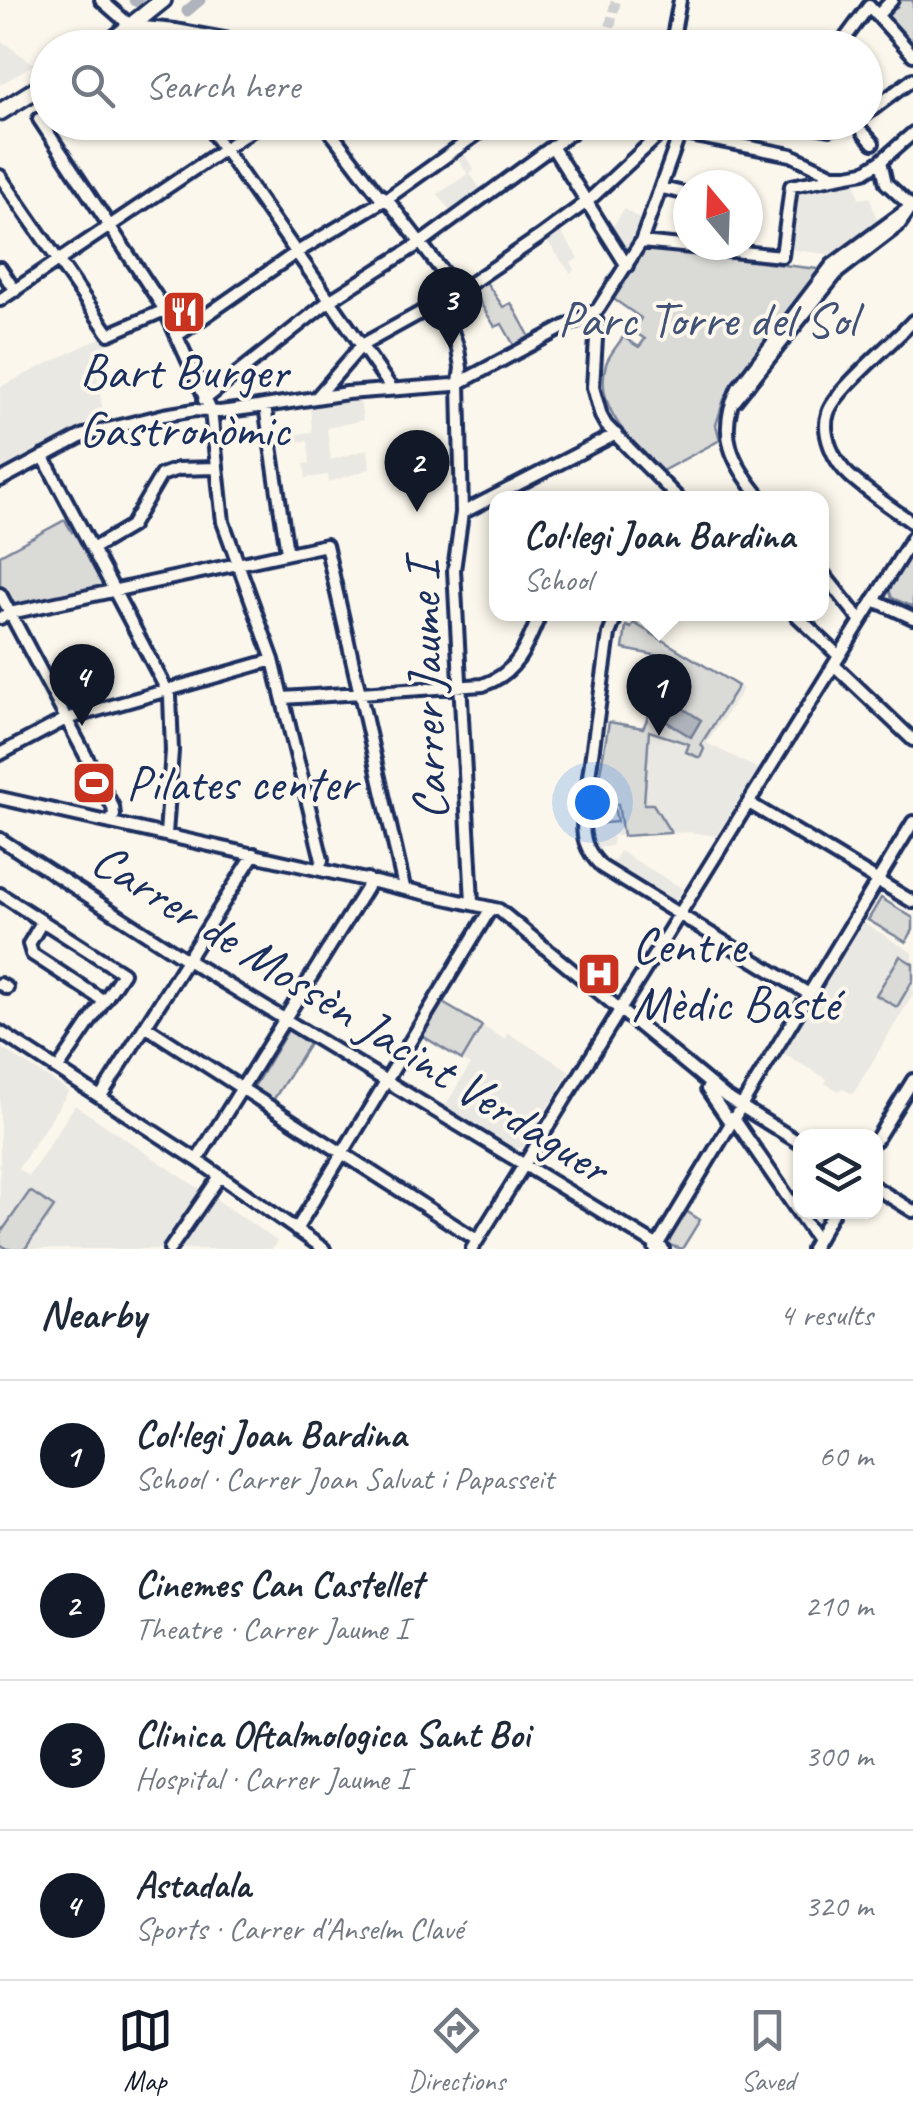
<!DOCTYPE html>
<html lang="en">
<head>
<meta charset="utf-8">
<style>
	:root { --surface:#fff; --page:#f2f2f3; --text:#1f2937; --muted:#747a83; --line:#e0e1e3; --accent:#111827 }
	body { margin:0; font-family:Caveat,sans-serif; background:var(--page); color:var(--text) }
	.controls { position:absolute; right:30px; bottom:30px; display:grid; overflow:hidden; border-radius:20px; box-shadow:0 2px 8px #0004 }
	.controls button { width:90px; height:90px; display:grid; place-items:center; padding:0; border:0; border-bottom:2px solid var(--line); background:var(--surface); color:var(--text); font:50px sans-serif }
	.compass { position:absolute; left:673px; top:170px; width:90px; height:90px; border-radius:50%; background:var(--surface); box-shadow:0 2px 8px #0004; rotate:341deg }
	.you { position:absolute; left:592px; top:802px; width:35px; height:35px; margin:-25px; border:8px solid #fff; border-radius:50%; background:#1a73e8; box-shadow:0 0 0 15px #1a73e833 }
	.badge { display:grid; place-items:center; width:65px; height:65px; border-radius:50%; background:var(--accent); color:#fff; font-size:32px; font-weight:700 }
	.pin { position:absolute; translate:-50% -82px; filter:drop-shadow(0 2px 5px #0008) }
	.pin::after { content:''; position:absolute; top:52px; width:35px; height:30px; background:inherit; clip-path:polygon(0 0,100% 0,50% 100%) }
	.popup { position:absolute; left:489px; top:491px; width:340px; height:130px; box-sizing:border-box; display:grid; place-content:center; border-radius:20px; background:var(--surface); filter:drop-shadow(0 2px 8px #0005); font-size:32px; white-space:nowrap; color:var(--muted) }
	.popup b { font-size:38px; color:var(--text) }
	.popup::after { content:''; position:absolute; left:50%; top:100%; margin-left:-20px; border:20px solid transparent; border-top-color:var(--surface) }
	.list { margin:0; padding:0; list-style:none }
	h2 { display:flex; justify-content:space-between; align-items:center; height:130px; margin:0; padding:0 40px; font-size:42px }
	h2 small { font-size:32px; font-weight:400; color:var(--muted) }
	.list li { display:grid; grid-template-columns:65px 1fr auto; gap:30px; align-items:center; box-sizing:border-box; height:150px; padding:0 40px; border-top:2px solid var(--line) }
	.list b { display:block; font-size:38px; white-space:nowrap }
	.list p { margin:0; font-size:32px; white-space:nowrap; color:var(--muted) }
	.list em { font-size:32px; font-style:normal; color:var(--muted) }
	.icon { flex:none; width:55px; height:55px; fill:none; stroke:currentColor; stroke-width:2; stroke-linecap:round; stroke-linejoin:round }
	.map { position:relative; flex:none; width:913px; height:1249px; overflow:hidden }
	.search { position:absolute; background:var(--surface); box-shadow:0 2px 8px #0004; left:30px; right:30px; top:30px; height:110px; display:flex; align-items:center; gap:25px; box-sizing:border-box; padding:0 35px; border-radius:55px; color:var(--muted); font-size:38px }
	.sheet { height:730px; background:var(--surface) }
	nav { display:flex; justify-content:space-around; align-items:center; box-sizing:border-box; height:140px; border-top:2px solid var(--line); background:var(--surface); font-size:28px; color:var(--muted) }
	nav a { display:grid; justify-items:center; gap:5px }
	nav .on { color:var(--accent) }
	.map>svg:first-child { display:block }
	.built { fill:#eae8e2 }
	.green { fill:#dadad7; stroke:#7a849a; stroke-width:2.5 }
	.water { fill:#afb3bb; stroke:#747e96; stroke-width:2.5 }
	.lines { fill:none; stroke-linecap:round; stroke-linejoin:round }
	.canal { stroke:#afb3bb; stroke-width:11 }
	.street-tunnel { stroke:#cecfd0; stroke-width:10; stroke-dasharray:10 5; stroke-linecap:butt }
	.street-casing { stroke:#1b2f5e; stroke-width:18 }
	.secondary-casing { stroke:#1b2f5e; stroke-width:22 }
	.street { stroke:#fbf7ec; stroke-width:10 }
	.secondary { stroke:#fbf7ec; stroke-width:15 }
	.labels { text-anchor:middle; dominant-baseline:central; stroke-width:8; stroke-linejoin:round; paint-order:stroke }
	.park-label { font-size:50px; fill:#415176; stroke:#fbf7ec }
	.poi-label { font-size:50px; fill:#1b2f5e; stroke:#fbf7ec; text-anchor:start }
	.street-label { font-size:50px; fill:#1b2f5e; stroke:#fbf7ec }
</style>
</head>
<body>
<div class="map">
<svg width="913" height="1249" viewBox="0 0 913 1249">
	<rect width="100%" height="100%" fill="#fbf7ec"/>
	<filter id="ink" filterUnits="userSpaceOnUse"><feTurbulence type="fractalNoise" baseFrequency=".01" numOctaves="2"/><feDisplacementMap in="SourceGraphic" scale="20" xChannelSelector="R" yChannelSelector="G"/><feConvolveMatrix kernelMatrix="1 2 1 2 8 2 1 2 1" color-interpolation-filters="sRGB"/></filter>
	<g filter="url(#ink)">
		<path class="built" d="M0 40 34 64 0 85Z
			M461 150 474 169 470 173 483 193 453 215 438 194 468 174 454 154Z
			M855 178 859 199 870 197 879 227 840 256 788 249 794 188Z
			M624 209 644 222 626 259 610 231Z
			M557 227 579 258 571 263 575 269 571 274 544 237Z
			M104 336 109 343 104 346 107 359 97 361 95 365 105 424 58 439 0 471V387Z
			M360 400 363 420 327 428 331 460 368 449 370 469 329 482 328 475 306 478 304 464 310 463 308 441 273 442V437L312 432 310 405Z
			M679 651 743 689 707 743 758 769 716 836 690 832 613 836 612 846 595 848 591 825 617 822 609 722 643 728Z
			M620 851 683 889 675 902 612 864Z
			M861 921 913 953V994L853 1094 841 1088 839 1091 833 1088 825 1083 827 1079 782 1053Z
			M482 1026 504 1039 508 1033 570 1071 523 1147 513 1150 444 1108 470 1065 462 1060Z
			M0 1047 69 1091 18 1169 29 1176 75 1105 201 1190 164 1249H0Z
			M213 1197 277 1241 272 1249H178Z"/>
		<path class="green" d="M896 0H913V47L885 14Z
			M642 248 817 269 820 277 724 399 716 425 720 440 662 471C634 446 593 407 606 364 609 355 618 345 623 337L639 347 645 339 633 331 641 318 612 298Z
			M484 279 503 307 511 303 531 339 515 347 502 324 495 327 471 288Z
			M65 520 72 532 78 529 111 589 14 609 0 586V555Z
			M913 546V607L892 598 888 587Z
			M634 623 738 686 701 744 704 749 700 758 686 752 689 744 649 731 644 804H653L671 833 623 836 618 804 614 805 617 822 591 824 609 722 643 728 675 659 623 649 626 626 631 628Z
			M881 898 913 918V930L906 942 868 920Z
			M900 956 913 964V980L897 1007 876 995Z
			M441 1002 482 1026 462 1060 421 1035Z
			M288 1030 309 1044 272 1102 252 1090Z
			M30 1191 54 1207 25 1249H7L0 1244V1234Z
			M686 1211 700 1220 682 1249 666 1244Z"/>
		<path class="water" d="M667 698 701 720 691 737 656 715Z"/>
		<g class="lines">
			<path class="canal" d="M134 0 139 3
				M187 11 200 0"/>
			<path class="street-tunnel" d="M607 41 616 0"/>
			<defs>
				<path id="street" d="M101 0 156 48
					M878 15 892 0
					M132 26 176 30 273 48
					M673 40 709 48
					M606 48 607 41
					M671 48 680 0
					M838 48 869 6 913 55
					M866 114 913 79
					M39 119 165 310 211 411 223 522 273 660 322 860 319 868
					M205 122 392 389
					M323 122 378 194 386 198 458 292
					M792 122 830 129 853 122
					M863 132 873 143
					M680 133 791 155 833 175H848L864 172 881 161 913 133
					M553 148 627 266
					M881 161 886 183 913 208
					M0 176 109 334 165 310
					M662 188 688 194
					M641 242 782 256 791 186 848 175
					M0 268 15 291
					M0 300 264 122
					M442 301 458 349 461 368 459 383 462 513 454 570 472 902
					M589 315 597 322 593 387 601 416 606 425 678 498
					M913 321C894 342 835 390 828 413 821 434 834 462 850 476 869 493 892 508 913 523
					M178 335 294 254 389 197 494 122
					M317 397 362 345 458 292 539 237 588 201 673 122
					M204 400 329 301 422 242 586 122
					M735 401 838 272 899 225 908 212
					M265 406 287 552
					M43 456 170 696 172 751 166 834
					M0 480 84 435 164 415 195 410 220 412 258 407 347 393 453 385 463 381 598 309 641 242 680 133
					M761 498C732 463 716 434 738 388L832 265 913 205
					M462 513 616 434
					M92 549 131 526 161 475 178 469 216 468
					M822 572 861 621
					M0 594 113 807 114 815 110 822
					M874 600 913 618
					M617 614 609 634 584 812C581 836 585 850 602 867L809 994
					M795 614 839 656
					M0 618 10 613 326 545 404 887
					M834 665 913 740
					M283 698 483 685C518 673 527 645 540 614
					M0 754 66 719 273 660
					M0 798 499 910 726 1097 800 1143
					M749 803 913 902
					M0 839 187 960 663 1249
					M0 894 123 973 58 1069
					M42 922 29 944 32 954 104 1001
					M0 984 7 988
					M145 1026 477 1240
					M0 1032 197 1160 324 1249
					M707 1089 727 1118 737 1123 817 1240
					M101 1096 254 854
					M876 1140 913 1080
					M197 1160 367 887V879
					M876 1188 913 1211
					M296 1230 491 908
					M170 1249 220 1176
					M472 1249 913 537
					M655 1249 913 822
					M812 1249 833 1212"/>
				<path id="secondary" d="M103 48 163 0
					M0 112 48 82"/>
			</defs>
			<use href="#street" class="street-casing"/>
			<use href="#secondary" class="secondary-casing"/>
			<use href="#street" class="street"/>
			<use href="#secondary" class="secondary"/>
		</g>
	</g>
	<defs>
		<symbol id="restaurant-square" viewBox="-11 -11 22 22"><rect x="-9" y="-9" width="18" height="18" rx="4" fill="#c8321e" stroke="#fbf7ec"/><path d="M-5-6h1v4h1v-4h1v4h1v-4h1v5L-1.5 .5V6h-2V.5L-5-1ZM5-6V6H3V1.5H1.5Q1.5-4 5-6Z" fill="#fff"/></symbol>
		<symbol id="stadium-square" viewBox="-11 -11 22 22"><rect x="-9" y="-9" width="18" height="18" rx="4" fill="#c8321e" stroke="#fbf7ec"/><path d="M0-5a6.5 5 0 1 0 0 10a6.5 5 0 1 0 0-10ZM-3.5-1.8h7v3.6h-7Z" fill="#fff"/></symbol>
		<symbol id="hospital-square" viewBox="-11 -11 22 22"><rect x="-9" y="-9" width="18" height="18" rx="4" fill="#c8321e" stroke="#fbf7ec"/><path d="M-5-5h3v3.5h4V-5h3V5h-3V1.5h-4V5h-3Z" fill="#fff"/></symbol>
	</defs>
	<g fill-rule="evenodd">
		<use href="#restaurant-square" x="159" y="287" width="50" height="50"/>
		<use href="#stadium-square" x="69" y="758" width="50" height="50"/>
		<use href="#hospital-square" x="574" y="949" width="50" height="50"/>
	</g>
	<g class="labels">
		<g class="park-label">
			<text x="707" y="319">Parc Torre del Sol</text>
		</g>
		<g class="poi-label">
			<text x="184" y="371" text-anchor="middle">Bart Burger<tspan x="184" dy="58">Gastronòmic</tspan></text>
			<text x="126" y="783">Pilates center</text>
			<text x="632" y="945">Centre<tspan x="632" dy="58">Mèdic Basté</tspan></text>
		</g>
		<g class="street-label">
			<text transform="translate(426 691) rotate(-92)">Carrer Jaume I</text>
			<text transform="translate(351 1013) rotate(32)">Carrer de Mossèn Jacint Verdaguer</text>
		</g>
	</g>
</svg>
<div class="controls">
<button><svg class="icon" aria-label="layers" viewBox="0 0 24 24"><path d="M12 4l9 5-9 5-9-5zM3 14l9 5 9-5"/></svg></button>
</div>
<svg class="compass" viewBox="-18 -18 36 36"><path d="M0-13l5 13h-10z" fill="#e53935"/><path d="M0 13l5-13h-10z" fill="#747a83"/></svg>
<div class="you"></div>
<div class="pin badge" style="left:659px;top:736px">1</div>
<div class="popup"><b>Col·legi Joan Bardina</b>School</div>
<div class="pin badge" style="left:417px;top:512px">2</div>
<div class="pin badge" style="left:450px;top:349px">3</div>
<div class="pin badge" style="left:82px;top:726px">4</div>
<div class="search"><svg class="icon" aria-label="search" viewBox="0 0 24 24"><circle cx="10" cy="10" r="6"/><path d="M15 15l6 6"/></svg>Search here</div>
</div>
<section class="sheet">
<h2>Nearby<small>4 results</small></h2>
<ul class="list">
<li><span class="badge">1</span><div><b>Col·legi Joan Bardina</b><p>School · Carrer Joan Salvat i Papasseit</p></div><em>60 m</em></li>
<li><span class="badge">2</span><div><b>Cinemes Can Castellet</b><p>Theatre · Carrer Jaume I</p></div><em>210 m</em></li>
<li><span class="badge">3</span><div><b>Clinica Oftalmologica Sant Boi</b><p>Hospital · Carrer Jaume I</p></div><em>300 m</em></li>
<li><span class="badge">4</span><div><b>Astadala</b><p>Sports · Carrer d'Anselm Clavé</p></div><em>320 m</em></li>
</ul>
</section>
<nav>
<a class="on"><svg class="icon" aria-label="map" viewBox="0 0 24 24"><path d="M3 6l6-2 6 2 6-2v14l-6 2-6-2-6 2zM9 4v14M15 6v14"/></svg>Map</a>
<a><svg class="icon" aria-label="directions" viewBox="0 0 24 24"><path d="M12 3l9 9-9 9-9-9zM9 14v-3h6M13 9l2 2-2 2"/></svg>Directions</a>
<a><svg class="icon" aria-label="saved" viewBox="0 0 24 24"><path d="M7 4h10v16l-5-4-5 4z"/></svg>Saved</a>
</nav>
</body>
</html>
